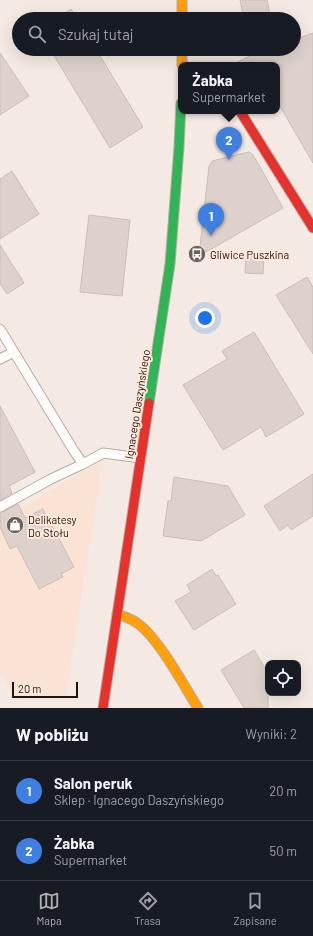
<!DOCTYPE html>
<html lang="pl">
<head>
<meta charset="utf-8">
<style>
	:root { --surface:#171b24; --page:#242831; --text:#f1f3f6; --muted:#9ea1a6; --line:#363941; --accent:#b5b1af }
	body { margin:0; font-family:Barlow,sans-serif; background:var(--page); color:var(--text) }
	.controls { position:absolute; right:12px; bottom:12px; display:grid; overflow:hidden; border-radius:8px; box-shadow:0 4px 16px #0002 }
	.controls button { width:36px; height:36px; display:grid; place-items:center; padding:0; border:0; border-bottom:1px solid var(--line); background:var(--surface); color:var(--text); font:20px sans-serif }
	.scale { position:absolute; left:12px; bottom:10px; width:66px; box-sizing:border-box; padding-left:4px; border:2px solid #21150e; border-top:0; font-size:11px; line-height:14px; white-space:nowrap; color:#21150e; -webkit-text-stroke:3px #fde8db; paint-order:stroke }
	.you { position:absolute; left:205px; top:318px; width:14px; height:14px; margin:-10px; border:3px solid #fff; border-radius:50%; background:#1a73e8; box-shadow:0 0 0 6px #1a73e833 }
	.badge { display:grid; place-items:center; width:26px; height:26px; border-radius:50%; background:var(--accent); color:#fff; font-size:13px; font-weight:700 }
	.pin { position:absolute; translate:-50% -33px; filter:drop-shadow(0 1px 2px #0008) }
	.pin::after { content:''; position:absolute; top:21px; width:14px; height:12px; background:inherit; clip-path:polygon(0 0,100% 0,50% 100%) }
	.popup { position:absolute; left:178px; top:62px; width:102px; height:52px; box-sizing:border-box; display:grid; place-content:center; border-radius:8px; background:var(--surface); filter:drop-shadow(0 1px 3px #0005); font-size:13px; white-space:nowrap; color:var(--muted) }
	.popup b { font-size:15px; color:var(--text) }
	.popup::after { content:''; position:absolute; left:50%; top:100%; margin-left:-8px; border:8px solid transparent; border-top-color:var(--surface) }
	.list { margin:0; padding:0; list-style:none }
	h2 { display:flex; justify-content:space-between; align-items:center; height:52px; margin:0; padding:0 16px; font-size:17px }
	h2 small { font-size:13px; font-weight:400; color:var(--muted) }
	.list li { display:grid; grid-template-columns:26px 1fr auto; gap:12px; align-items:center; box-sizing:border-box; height:60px; padding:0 16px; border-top:1px solid var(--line) }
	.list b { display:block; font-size:15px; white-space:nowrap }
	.list p { margin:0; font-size:13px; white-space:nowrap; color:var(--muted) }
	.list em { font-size:13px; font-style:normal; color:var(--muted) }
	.icon { flex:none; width:22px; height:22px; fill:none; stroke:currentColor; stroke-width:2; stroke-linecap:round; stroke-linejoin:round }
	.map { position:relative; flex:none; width:313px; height:708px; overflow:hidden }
	.search { position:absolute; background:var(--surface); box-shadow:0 4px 16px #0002; left:12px; right:12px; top:12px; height:44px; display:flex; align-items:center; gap:10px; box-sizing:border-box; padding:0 14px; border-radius:22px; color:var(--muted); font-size:15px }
	.sheet { height:172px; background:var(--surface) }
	nav { display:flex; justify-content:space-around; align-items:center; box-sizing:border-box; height:56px; border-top:1px solid var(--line); background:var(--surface); font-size:11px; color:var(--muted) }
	nav a { display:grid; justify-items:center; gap:2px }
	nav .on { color:var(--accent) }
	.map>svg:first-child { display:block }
	.built { fill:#fae3d4 }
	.building { fill:#ded1cc; stroke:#cabdb9 }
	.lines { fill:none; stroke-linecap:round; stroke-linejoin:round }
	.lane-casing { stroke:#b7aca5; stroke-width:11 }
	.fast-casing { stroke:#b7aca5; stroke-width:11 }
	.slow-casing { stroke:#b7aca5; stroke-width:11 }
	.jam-casing { stroke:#b7aca5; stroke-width:11 }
	.lane { stroke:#fefcfb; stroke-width:9 }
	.fast { stroke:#30b455; stroke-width:9 }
	.slow { stroke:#ff9f0a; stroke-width:9 }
	.jam { stroke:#e5322d; stroke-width:9 }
	.labels { text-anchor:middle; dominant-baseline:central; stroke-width:4; stroke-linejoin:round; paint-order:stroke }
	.poi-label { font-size:11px; fill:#21150e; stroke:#fde8db; text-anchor:start }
	.street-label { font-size:11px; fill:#21150e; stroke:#fde8db }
</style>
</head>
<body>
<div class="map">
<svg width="313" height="708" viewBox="0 0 313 708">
	<rect width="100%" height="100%" fill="#f5eae3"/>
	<path class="built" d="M103 459 66 695 15 700 0 672V521Z"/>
	<path class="building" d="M240 0H267L271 19H244Z
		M71 9 78 19H55Z
		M313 33V163L277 101V65H234V64L242 60 262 49H294V40Z
		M50 49H96L143 127 110 148Z
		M0 53 29 96 0 115Z
		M249 152 252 154 259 165 283 208 199 256 209 166 212 161Z
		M12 171 39 214 0 239V179Z
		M89 215 130 220 122 296 80 292Z
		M0 245 24 283 7 294 0 284Z
		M246 254 264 255 263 274 245 273Z
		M307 277 313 287V354L276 295Z
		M254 332 304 414 266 437 261 427 223 450 183 385 227 359 222 351Z
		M0 406 35 472 9 486 12 493 0 500Z
		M313 474V516L291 530 288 525 280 531 264 506Z
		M174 477 228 486 245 515 201 541 163 536 168 501H171Z
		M18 504 25 518 43 509 74 567 61 574 63 577 39 589 17 546 10 549 0 527V513Z
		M212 569 216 576 218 575 236 604 194 630 175 601 191 592 187 585Z
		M254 650 268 673V708H244L221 670Z"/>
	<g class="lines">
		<defs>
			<path id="lane" d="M0 329 74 451 83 464
				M0 359 14 352
				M0 507 51 479 83 464 103 453 141 458"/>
			<path id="fast" d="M149 403 170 264 179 147 181 103"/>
			<path id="slow" d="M182 0V19
				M182 49V65
				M117 614C123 616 129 618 134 621 156 633 184 686 198 708"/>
			<path id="jam" d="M240 111 313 228
				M103 708 149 403"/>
		</defs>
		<use href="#lane" class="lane-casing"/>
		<use href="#fast" class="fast-casing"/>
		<use href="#slow" class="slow-casing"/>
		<use href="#jam" class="jam-casing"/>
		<use href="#lane" class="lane"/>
		<use href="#fast" class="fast"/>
		<use href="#slow" class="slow"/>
		<use href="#jam" class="jam"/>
	</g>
	<defs>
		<symbol id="bus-disc" viewBox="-11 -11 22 22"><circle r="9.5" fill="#6b6059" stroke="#fde8db"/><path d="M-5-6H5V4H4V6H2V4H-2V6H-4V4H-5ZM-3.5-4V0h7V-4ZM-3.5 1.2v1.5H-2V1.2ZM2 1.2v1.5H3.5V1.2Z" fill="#fff"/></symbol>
		<symbol id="shop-disc" viewBox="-11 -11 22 22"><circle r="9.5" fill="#6b6059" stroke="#fde8db"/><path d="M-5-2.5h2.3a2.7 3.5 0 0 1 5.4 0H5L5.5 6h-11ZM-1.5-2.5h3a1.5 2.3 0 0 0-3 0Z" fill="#fff"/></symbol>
	</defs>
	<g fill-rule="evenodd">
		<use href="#bus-disc" x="187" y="244" width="20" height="20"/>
		<use href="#shop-disc" x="5" y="515" width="20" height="20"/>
	</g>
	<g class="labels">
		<g class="poi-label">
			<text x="210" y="254">Gliwice Puszkina</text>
			<text x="28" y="519">Delikatesy<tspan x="28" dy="13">Do Stołu</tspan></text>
		</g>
		<g class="street-label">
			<text transform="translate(137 404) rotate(-81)">Ignacego Daszyńskiego</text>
		</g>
	</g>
</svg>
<div class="controls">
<button><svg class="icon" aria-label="locate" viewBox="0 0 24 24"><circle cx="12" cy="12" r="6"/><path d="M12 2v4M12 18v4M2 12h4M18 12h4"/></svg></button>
</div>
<div class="scale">20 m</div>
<div class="you"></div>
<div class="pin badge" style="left:211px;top:236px;background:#3f7fe0">1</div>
<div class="pin badge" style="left:229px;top:160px;background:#3f7fe0">2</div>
<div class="popup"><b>Żabka</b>Supermarket</div>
<div class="search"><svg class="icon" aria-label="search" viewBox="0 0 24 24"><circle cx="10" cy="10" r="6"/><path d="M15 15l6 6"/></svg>Szukaj tutaj</div>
</div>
<section class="sheet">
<h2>W pobliżu<small>Wyniki: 2</small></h2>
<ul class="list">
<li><span class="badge" style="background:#3f7fe0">1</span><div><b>Salon peruk</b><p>Sklep · Ignacego Daszyńskiego</p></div><em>20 m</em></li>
<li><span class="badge" style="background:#3f7fe0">2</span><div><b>Żabka</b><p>Supermarket</p></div><em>50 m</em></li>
</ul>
</section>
<nav>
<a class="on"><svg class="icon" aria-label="map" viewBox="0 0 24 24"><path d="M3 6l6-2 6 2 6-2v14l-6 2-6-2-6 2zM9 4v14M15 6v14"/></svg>Mapa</a>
<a><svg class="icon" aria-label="directions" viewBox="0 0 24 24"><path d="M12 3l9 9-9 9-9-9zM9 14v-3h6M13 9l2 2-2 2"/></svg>Trasa</a>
<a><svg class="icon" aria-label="saved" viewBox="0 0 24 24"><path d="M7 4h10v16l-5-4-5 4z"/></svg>Zapisane</a>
</nav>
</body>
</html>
